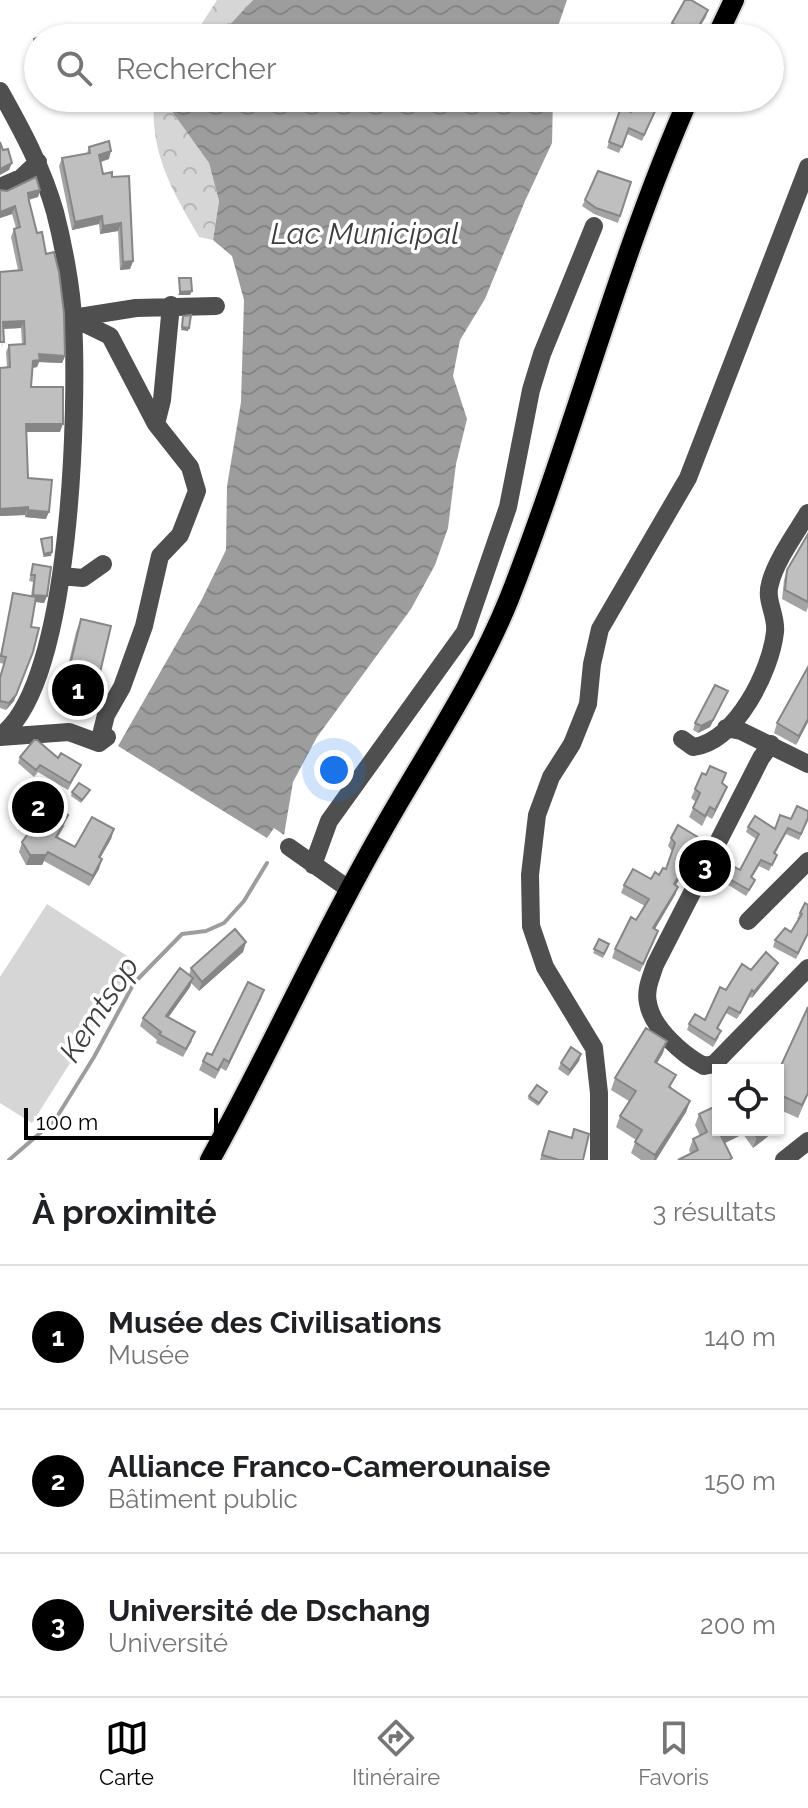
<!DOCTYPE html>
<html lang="fr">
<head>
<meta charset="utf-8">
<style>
	:root { --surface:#fff; --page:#f2f2f2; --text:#202124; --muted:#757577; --line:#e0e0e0; --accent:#000 }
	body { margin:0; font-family:Raleway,sans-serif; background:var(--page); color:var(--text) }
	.controls { position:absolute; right:24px; bottom:24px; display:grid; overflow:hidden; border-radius:0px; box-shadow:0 2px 6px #0004 }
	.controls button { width:72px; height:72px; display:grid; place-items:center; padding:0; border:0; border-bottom:2px solid var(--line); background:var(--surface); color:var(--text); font:40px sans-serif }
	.scale { position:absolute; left:24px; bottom:20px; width:194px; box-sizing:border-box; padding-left:8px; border:4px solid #000; border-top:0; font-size:22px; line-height:28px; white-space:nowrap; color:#000; -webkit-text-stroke:6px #fff; paint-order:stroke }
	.you { position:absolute; left:334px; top:770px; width:28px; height:28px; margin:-20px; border:6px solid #fff; border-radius:50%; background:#1a73e8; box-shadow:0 0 0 12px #1a73e833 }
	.badge { display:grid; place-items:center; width:52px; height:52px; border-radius:50%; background:var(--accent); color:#fff; font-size:26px; font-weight:700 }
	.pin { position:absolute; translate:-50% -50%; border:4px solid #fff; box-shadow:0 2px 8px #0006 }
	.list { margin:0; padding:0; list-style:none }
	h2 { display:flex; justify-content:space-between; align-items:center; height:104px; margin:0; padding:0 32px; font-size:34px }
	h2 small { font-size:26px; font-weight:400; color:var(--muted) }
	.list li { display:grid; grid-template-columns:52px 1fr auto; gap:24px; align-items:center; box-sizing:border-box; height:144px; padding:0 32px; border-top:2px solid var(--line) }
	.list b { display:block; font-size:30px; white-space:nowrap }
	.list p { margin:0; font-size:26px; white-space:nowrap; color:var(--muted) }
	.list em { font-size:26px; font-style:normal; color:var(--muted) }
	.icon { flex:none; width:44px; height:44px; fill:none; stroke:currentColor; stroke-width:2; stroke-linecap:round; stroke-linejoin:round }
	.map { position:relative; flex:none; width:808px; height:1160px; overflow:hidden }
	.search { position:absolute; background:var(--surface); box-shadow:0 2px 6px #0004; left:24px; right:24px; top:24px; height:88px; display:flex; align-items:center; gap:20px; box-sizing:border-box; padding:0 28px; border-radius:44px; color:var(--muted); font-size:30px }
	.sheet { height:536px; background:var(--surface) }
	nav { display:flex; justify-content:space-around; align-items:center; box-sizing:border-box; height:112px; border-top:2px solid var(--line); background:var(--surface); font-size:22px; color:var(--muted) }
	nav a { display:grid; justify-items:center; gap:4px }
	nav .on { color:var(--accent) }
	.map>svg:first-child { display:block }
	.forest { fill:url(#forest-crowns) }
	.pitch { fill:#d6d6d6 }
	.water { fill:url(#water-waves) }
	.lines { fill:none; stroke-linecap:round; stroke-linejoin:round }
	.stream { stroke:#9d9d9d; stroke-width:4 }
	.major-casing { stroke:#dbdbdb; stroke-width:24 }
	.minor { stroke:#4f4f4f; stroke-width:18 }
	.major { stroke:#000; stroke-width:20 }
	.wall { fill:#a4a4a4 }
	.shaded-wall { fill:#868686 }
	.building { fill:#bfbfbf; stroke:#868686; stroke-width:2 }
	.labels { text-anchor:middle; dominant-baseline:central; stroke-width:7; stroke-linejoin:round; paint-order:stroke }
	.water-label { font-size:30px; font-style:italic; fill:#3e3e3e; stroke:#fff }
</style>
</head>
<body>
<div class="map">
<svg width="808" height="1160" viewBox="0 0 808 1160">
	<defs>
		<pattern id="forest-crowns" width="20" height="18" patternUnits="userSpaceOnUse" patternTransform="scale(2)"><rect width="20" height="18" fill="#d6d6d6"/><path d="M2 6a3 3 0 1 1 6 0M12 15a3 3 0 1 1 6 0" fill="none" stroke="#b6b6b6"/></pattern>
		<pattern id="water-waves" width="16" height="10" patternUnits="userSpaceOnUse" patternTransform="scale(2)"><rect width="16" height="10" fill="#9d9d9d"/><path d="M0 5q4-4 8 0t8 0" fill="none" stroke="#858585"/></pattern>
	</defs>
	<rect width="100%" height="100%" fill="#fff"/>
	<path class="forest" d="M217 0H253L217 38H177L199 28Z
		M154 98H173L168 106 209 163 219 201 213 240 199 237C172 190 150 154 154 98Z"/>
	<path class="pitch" d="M47 904 135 961 32 1123 0 1103V977Z"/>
	<path class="water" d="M253 0H567L554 38H217Z
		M173 98H553L552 143 525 201 485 299 460 340 453 376 467 419 456 464 448 528 435 565 411 609 317 737 293 782 284 835 274 828 267 838 118 746 202 599 226 550 227 486 241 402 244 300 232 256 213 240 219 201 209 163 168 106Z"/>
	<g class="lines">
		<path class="stream" d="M9 1160 55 1120 94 1057 134 983 182 934 206 931 224 923 244 901 267 863"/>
		<defs>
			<path id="major" d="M716 38 734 0
				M210 1160C269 1054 318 943 378 838 422 759 475 683 509 599 574 434 617 261 689 98"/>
		</defs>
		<use href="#major" class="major-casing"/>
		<path class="minor" d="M0 91C22 130 43 169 55 212 63 243 72 289 73 320 78 406 72 686 0 736
			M0 187 21 178 38 162
			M156 424 110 336 73 318 136 308 216 306
			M61 576 83 578 103 564
			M726 728 741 731 808 764
			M0 737 69 732 99 743 107 737
			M682 739 693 747C736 742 771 670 775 632 777 615 765 601 770 584 775 562 796 533 808 513
			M99 743 106 715 122 687 144 626 160 556 180 535 197 491 190 467 156 424 162 400 171 305
			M771 744 761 758 655 965C651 977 645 990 648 1003 652 1028 683 1055 704 1066L714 1064 808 968
			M289 847 350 890
			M313 865 329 821 465 632 508 507 531 390 542 354 594 226
			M748 921 808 861
			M599 1160V1093L594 1048 545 967 531 926 530 875 537 815 551 777 572 744 588 704 592 664 600 629 688 478 808 167
			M784 1160 808 1141"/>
		<use href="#major" class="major"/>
	</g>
	<path class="wall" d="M708 10 706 17 693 38H683L669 30 672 23Z
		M38 38V65L32 45 34 39Z
		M621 107 631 112 654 115 642 141 627 134 619 153 607 148Z
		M89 147 109 159 101 162 103 174 133 261 130 269 120 270 118 231 100 234 99 224 72 230 59 166 62 158 87 153Z
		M631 182 618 223 594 214 582 206 585 200Z
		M0 190H40L38 197 29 200 65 356 62 363 39 362 37 367 33 368 31 387 60 432H26L28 478 46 519 25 517V515L0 516V368L7 367 6 352 9 345 22 344 21 328 3 329 2 349 0 272 18 270 11 237 14 229 16 228 12 214 0 218Z
		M808 534V607L806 612 782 599 784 580 787 570Z
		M33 564 47 596 44 603 35 602 14 701 6 710 0 708V678L4 664 0 663V656L13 593 31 596 33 582 29 581Z
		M81 619 93 702 88 715 58 708 76 632Z
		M808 667V722L796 745 774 733 777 723Z
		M728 691 710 727 698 733 693 730 695 723Z
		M20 757 58 758 81 765 68 790 38 772 34 777 18 763Z
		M722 783 727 787 712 819 707 816 702 826 689 817 696 802 691 798 695 789Z
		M90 790 81 803 71 796 72 792Z
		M791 819 808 820 799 840 786 834 775 854 777 855 769 871 759 866 752 878 755 880 753 885 746 896 722 881 724 876 740 870 756 839 746 832 748 827 775 829Z
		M65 825 58 837 75 847 114 829 111 839 100 858 99 869 89 886 44 861 42 865H26L19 852 22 842 34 834Z
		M671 838 698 847 676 885 678 887 675 895 655 929 658 931 640 972 612 958 615 949 645 906 621 893 624 885 651 879 659 875 666 869 672 851 668 846Z
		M808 905V935L796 959 773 947 775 940 791 932 799 920 797 919 800 913Z
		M599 939 609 944 603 958 593 953Z
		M246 942 243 952 199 991 191 983 190 987 168 1017 192 1041 183 1057 156 1043 157 1040 140 1026 143 1018 189 975 191 968Z
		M775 969 752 998 750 997 737 1019 726 1013 718 1029 719 1037 713 1047 687 1030 689 1024 705 1020 726 990 751 970Z
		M264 990 226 1071 221 1068 215 1079 199 1070 203 1061 212 1055Z
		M663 1053 657 1063 672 1088 690 1101 686 1112 656 1160H641L631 1153 636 1140 616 1127 620 1116 629 1101 611 1090 615 1078Z
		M581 1054 579 1061 568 1076 558 1069 561 1063Z
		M778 1072 808 1095 798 1118 778 1109Z
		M718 1084V1099L714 1094Z
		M545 1095 538 1106 528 1099 529 1096Z
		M699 1114 718 1130H776L753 1148 743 1134 725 1143 732 1158 731 1160H678L691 1154 689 1150 693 1139 700 1136 695 1125Z
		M549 1131 583 1160H540Z"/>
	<path class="shaded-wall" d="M111 151 109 159 96 163 99 155Z
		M12 163 9 170 0 175V169Z
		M40 190 38 197 25 200 28 193Z
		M15 206 12 214 0 218V212Z
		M102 216 99 224 72 230 75 222Z
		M121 223 118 231 100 234 103 226Z
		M133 261 130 269 120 270 123 262Z
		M192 291 190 295H178L180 292Z
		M24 321 21 328 0 329 3 322Z
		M182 327 189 328 188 331 181 330Z
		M39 354 65 356 62 363 39 362 37 367 31 368 33 361Z
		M26 424H63L60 432H23Z
		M28 507 25 515 0 516V509Z
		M28 510 49 512 46 519 25 517Z
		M52 552 51 556 43 557 44 554Z
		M33 595 47 596 44 603 31 601Z
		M33 652 14 701 6 710 9 703Z
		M728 691 710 727 698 733 701 726Z
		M808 719V722L796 745 799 736Z
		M727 787 723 797 712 819 715 810Z
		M114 829 111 839 95 867 99 857Z
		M701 839 698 847 671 893 674 884Z
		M48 852 42 865H26L30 855Z
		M102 859 99 869 89 886 93 876Z
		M678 887 675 895 650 937 653 928Z
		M246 942 243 952 199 991 202 982Z
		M778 963 775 969 752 998 754 992Z
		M193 978 190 987 163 1025 166 1016Z
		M264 990 261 999 226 1071 229 1062Z
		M667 1041 663 1053 651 1073 655 1062Z
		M581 1054 579 1061 568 1076 570 1070Z
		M690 1101 686 1112 656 1160H654L655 1155Z
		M734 1130H744L743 1134 717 1147 721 1136Z
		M766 1130H776L753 1148 757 1137Z"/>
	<path class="building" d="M685 0H691L708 10 693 36 672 23Z
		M44 36 45 38H38V51L34 39Z
		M637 100 656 109 644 135 629 128 622 147 609 142 621 107 631 112Z
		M109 141 111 151 99 155 103 174 112 172V177L129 176 133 261 123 262 121 223 103 226 102 216 75 222 62 158 90 153 89 147Z
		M0 142 3 150 8 149 12 163 0 169Z
		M598 171 631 182 620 216 596 208 585 200Z
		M36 177 40 190 28 193 29 201 37 233 42 232 46 254 54 252 59 272 64 313 65 356 39 354 40 360 33 361 31 387H63V424H26L28 478 52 480 49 512 28 510V507L0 509V368L10 367 9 345 25 344 24 321 3 322 4 342H0V272L22 270 14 229 20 227 15 206 0 212V190L7 191Z
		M179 278H191L192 291 180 292Z
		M191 315 189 328 182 327 183 316Z
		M808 534V602L785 590 787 570Z
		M52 537V552L44 554 41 539Z
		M33 564 51 567 47 596 33 595 35 575H31Z
		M13 593 36 597 31 627 39 628 33 652 16 695 9 703 0 701V678L6 657 1 656Z
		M81 619 111 626 93 702 63 695Z
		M808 667V719L799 736 777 723Z
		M715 685 728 691 713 720 701 726 695 723Z
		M34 740H37L58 758 61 753 81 765 70 783 40 765 36 770 20 757Z
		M710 766 726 773 722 783 727 787 715 810 710 807 705 816 693 808 700 793 695 789 702 773 706 775Z
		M79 783 90 790 82 800 72 792Z
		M53 805 68 815 56 837 75 847 92 817 114 829 99 857 102 859 93 876 48 852 46 855H30L22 842 30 831 34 834Z
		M797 806 808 811V818L801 834 788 828 774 853 777 855 772 865 761 860 751 877 755 880 749 890 724 876 731 865 740 870 759 834 748 827 755 816 775 829 780 815 791 819Z
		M678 825 701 839 674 884 678 887 653 928 658 931 643 964 615 949 631 917 636 920 649 899 624 885 633 869 651 879 655 872 659 875 663 868 666 869 675 843 671 838Z
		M805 903 808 905V933L798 953 775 940 785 928 791 932 802 914 800 913Z
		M235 929 246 942 202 982 191 968Z
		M599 939 609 944 604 954 594 949Z
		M766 952 778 963 754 992 752 990 740 1013 729 1007 717 1028 721 1031 715 1040 689 1024 695 1014 705 1020 720 987 726 990 742 964 751 970Z
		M180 968 193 978 166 1016 195 1032 186 1049 159 1034 161 1032 143 1018Z
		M248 982 264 990 229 1062 224 1059 218 1070 203 1061 207 1053 212 1055Z
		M808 1007V1093L802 1105 778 1094V1072Z
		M646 1028 667 1041 655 1062 676 1075 669 1087 690 1101 655 1155 635 1142 642 1130 620 1116 636 1091 615 1078Z
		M571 1047 581 1054 570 1070 561 1063Z
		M537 1085 547 1092 539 1103 529 1096Z
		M718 1105V1130H734L721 1136 732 1158 729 1160H678L698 1150 693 1139 707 1132 699 1114Z
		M574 1129 589 1134 583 1160H559L542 1155 549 1131 572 1138Z
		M751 1130H766L757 1137Z"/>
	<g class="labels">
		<g class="water-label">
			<text x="365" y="233">Lac Municipal</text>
			<text transform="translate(99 1009) rotate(-57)">Kemtsop</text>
		</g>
	</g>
</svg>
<div class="controls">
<button><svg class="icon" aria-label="locate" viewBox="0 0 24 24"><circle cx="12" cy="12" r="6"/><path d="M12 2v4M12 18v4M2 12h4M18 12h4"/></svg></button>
</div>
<div class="scale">100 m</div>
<div class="you"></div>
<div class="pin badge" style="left:78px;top:690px">1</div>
<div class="pin badge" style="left:38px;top:807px">2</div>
<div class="pin badge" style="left:705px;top:866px">3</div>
<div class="search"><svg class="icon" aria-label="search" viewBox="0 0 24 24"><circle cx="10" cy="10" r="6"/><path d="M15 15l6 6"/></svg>Rechercher</div>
</div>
<section class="sheet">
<h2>À proximité<small>3 résultats</small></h2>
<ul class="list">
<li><span class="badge">1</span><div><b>Musée des Civilisations</b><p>Musée</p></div><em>140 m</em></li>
<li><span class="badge">2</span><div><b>Alliance Franco-Camerounaise</b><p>Bâtiment public</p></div><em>150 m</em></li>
<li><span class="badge">3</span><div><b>Université de Dschang</b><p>Université</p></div><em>200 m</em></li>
</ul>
</section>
<nav>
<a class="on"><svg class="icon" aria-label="map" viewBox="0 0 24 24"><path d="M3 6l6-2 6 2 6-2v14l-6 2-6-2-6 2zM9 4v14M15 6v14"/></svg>Carte</a>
<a><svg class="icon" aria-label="directions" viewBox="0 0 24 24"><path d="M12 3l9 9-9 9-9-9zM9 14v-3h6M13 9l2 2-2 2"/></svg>Itinéraire</a>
<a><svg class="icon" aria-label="saved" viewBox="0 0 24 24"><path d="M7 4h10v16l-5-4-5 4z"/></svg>Favoris</a>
</nav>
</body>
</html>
